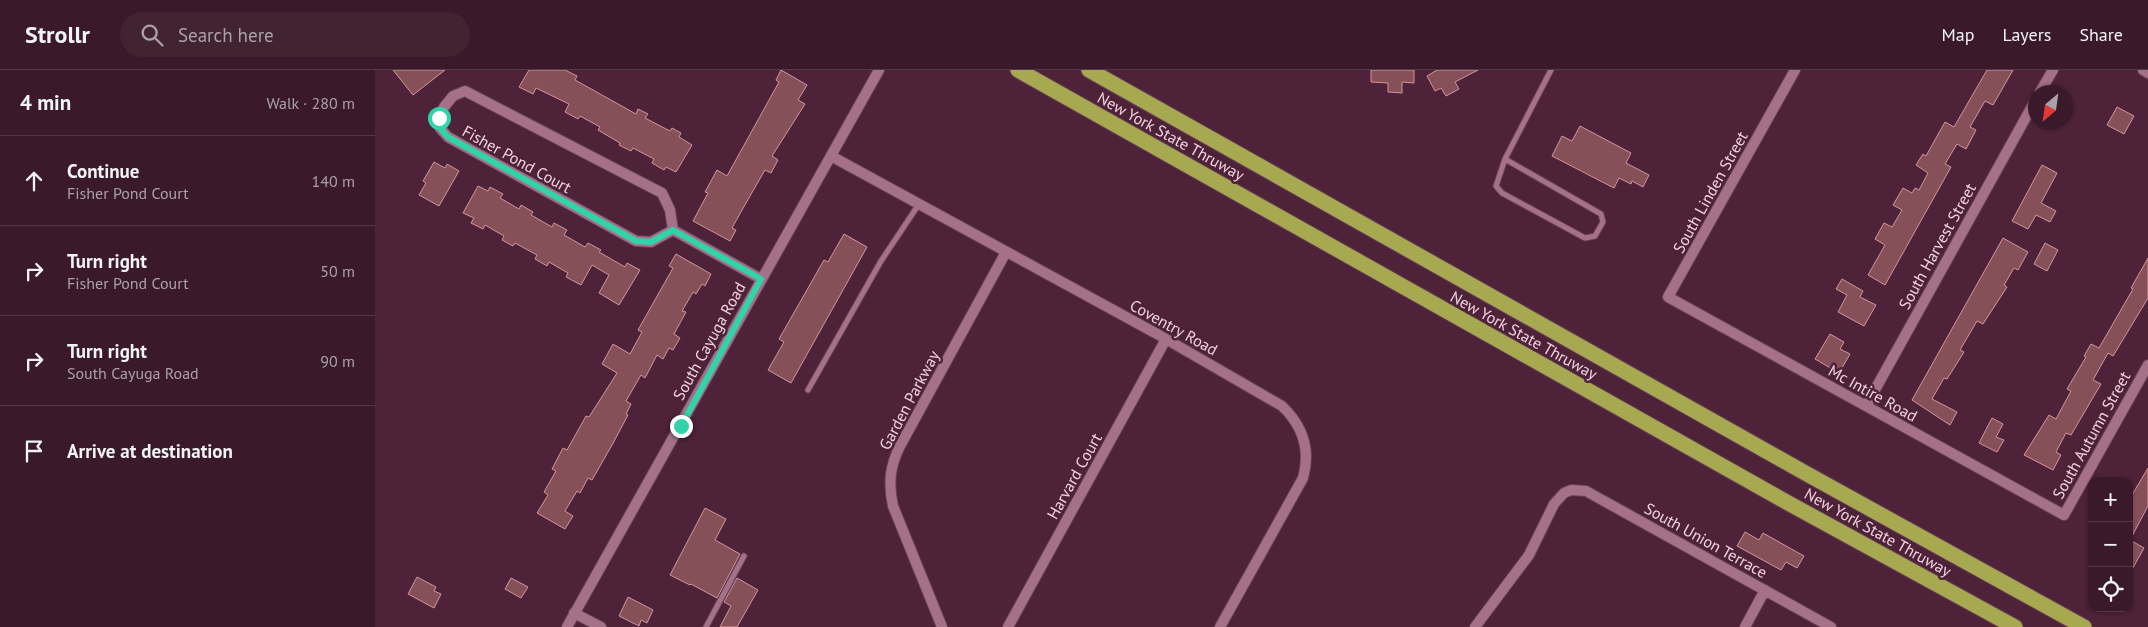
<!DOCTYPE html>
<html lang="en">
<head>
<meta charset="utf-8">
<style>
	:root { --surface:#3a1a2a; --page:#412332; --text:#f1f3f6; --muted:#aba1a8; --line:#543847 }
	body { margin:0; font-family:"PT Sans",sans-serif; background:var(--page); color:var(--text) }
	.controls { position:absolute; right:15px; bottom:15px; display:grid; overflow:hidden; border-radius:10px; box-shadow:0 1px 4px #0004 }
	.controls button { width:45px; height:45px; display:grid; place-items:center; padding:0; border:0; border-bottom:1px solid var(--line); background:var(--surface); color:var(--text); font:25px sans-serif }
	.compass { position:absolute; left:1653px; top:15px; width:45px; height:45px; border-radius:50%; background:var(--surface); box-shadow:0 1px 4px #0004; rotate:209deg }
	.stop { position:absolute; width:15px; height:15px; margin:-11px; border:4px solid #31d4a9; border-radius:50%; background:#fff }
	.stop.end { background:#31d4a9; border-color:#fff; box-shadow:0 1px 5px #0008 }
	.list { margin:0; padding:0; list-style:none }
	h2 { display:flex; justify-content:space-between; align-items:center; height:65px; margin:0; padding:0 20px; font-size:21px }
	h2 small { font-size:16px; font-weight:400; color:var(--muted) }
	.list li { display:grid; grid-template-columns:32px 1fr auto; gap:15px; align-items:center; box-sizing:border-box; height:90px; padding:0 20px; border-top:1px solid var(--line) }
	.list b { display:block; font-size:19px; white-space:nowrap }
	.list p { margin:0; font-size:16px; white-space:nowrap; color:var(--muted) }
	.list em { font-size:16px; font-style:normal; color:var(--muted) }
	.icon { flex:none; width:28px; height:28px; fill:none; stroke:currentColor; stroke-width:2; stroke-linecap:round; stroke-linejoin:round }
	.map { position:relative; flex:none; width:1773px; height:557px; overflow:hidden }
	header { display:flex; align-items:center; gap:30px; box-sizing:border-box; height:70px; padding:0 25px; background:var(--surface); border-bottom:1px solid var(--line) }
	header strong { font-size:24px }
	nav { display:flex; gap:28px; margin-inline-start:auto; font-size:18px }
	.search { width:350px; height:45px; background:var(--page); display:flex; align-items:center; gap:12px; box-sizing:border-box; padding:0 18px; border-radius:28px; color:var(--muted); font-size:19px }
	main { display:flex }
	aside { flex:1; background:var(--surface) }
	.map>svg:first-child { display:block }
	.building { fill:#865059; stroke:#d2969e }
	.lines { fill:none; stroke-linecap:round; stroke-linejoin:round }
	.service-casing { stroke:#674155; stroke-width:7 }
	.minor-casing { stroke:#674155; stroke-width:12 }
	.tertiary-casing { stroke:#674155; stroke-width:12 }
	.motorway-casing { stroke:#674155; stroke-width:17 }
	.service { stroke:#a5718a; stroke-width:5 }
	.minor { stroke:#a5718a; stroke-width:10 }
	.tertiary { stroke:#a5718a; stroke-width:10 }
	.motorway { stroke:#a7a950; stroke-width:15 }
	.route { stroke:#31d4a9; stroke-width:6 }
	.labels { text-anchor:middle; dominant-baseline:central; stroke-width:5; stroke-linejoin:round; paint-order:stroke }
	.street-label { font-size:16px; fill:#f0d3e0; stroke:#4e2238 }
</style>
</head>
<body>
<header>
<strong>Strollr</strong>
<div class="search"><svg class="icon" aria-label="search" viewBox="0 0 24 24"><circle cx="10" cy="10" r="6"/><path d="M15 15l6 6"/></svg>Search here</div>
<nav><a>Map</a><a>Layers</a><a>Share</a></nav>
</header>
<main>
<aside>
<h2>4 min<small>Walk · 280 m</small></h2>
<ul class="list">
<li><svg class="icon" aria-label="ahead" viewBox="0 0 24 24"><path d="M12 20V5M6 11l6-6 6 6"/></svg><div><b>Continue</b><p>Fisher Pond Court</p></div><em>140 m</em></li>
<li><svg class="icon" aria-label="right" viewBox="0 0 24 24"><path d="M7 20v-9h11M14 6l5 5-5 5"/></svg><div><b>Turn right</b><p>Fisher Pond Court</p></div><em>50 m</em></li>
<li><svg class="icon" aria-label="right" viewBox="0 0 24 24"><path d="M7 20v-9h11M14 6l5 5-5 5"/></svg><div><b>Turn right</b><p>South Cayuga Road</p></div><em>90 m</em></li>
<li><svg class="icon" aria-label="arrive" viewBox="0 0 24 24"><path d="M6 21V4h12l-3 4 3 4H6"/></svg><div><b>Arrive at destination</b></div></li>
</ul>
</aside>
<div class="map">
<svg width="1773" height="557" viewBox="0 0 1773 557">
	<rect width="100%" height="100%" fill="#4e2238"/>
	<path class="building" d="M18 0H70L38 25Z
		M154 0H190L202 6 200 10 261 44 263 39 273 44 270 48 295 61 297 58 306 63 304 67 317 75 301 102 291 97 289 100 277 93 279 89 258 78 256 81 244 75 245 73 223 60 225 57 205 46 203 49 190 42 194 34 161 18 158 24 144 17Z
		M406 0 432 15 423 30 430 34 397 86 403 90 396 103 390 100 371 133 357 158 361 160 355 171 318 151 333 123 330 122 342 100 352 106 404 12 401 10Z
		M996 0H1039V13L1027 12V23L1013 22V13L996 12Z
		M1062 0H1103L1080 12 1084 19 1071 26 1066 18 1060 21 1052 6Z
		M1612 0H1638L1618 35 1610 31 1595 57 1601 60 1591 79 1582 74 1570 94 1576 97 1510 215 1493 205 1510 175 1500 169 1509 153 1517 157 1527 140 1518 135 1528 118 1537 123 1540 118 1544 120 1553 103 1541 95 1548 84 1551 86 1570 52 1579 57Z
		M1742 37 1759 46 1749 64 1732 55Z
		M1205 56 1256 83 1251 93 1274 105 1268 117 1257 111 1256 114 1244 108 1239 118 1177 86 1187 66 1197 71Z
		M59 92 70 98 72 94 84 101 64 136 44 125 51 113 48 111Z
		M1667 95 1682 103 1666 133 1681 141 1675 152 1661 145 1653 159 1637 151Z
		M103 116 113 121 115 117 128 124 125 128 144 139 146 135 158 142 156 145 177 157 179 153 192 160 189 165 210 177 213 173 226 180 224 182 250 197 252 193 265 200 244 235 224 223 234 205 217 195 206 215 191 207 193 203 174 192 172 196 160 189 162 185 140 173 138 176 127 170 129 166 110 155 108 159 96 153 99 148 88 143Z
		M469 164 492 177 416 313 393 300 409 272 404 269 449 190 453 192Z
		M1628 168 1653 182 1643 200 1639 198 1629 215 1632 217 1608 254 1602 251 1585 280 1589 282 1572 309 1569 308 1557 329 1582 342 1575 355 1537 330Z
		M1670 173 1683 180 1672 201 1659 194Z
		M301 184 336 204 330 216 327 214 321 224 318 222 307 241 311 242 299 264 305 268 298 280 294 278 288 289 282 285 270 308 266 305 251 331 256 334 251 344 253 345 237 375 217 410 213 408 205 423 202 421 190 441 198 446 190 459 162 443 173 425 169 422 181 401 177 399 188 378 192 380 211 346 214 347 242 303 227 294 238 274 255 284 267 262 263 260 298 198 294 196Z
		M1773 188V228L1738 286 1733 283 1718 310 1726 314 1696 365 1691 363 1681 382 1686 385 1678 400 1649 385 1674 345 1681 349 1696 321 1692 319 1711 287 1709 286 1716 274 1724 278 1758 219 1756 218Z
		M1467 209 1488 221 1485 227 1501 235 1489 256 1463 242 1472 225 1461 219Z
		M1455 264 1469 272 1465 279 1475 284 1464 303 1440 289Z
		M1617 348 1628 354 1621 367 1629 370 1622 382 1604 373Z
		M1773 398V436L1755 470 1769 478 1754 505V430Z
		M330 438 351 449 340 470 365 484 342 528 316 514 315 515 295 505Z
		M1370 462 1384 470 1388 463 1429 486 1422 498 1411 492 1406 500 1362 476Z
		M42 507 61 517 59 521 66 524 59 538 33 524Z
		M136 508 153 517 146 528 130 519Z
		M362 508 383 520 362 557H345L356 536 349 532Z
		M253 527 278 540 272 553 266 550 264 556 244 546Z"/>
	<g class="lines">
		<defs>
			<path id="service" d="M1130 89 1226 144 1228 152 1220 166 1210 168 1127 123 1121 116 1130 89 1176 0
				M433 320 506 191 544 134
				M331 557 369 486"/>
			<path id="minor" d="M1420 0 1293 227 1689 445 1773 295
				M1665 22 1678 0
				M456 86 784 265 907 336C928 356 936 379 928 408L845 557
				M298 160 276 172 261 171 73 67 65 58 64 48 69 37 78 26 90 21 287 123 295 140 298 160 386 209
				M1491 336 1660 31
				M199 543 226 557
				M567 557 518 436C513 413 515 396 525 376L631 182
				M633 557 791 269
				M1100 557 1154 485 1179 434 1189 423 1196 420 1211 421 1456 557
				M1370 557 1390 520"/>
			<path id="tertiary" d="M1768 0 1773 3
				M192 557 504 0"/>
			<path id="motorway" d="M643 0 1415 434 1640 557
				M714 0 1432 404 1709 557"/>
		</defs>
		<use href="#service" class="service-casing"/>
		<use href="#minor" class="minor-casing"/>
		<use href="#tertiary" class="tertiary-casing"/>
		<use href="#motorway" class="motorway-casing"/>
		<use href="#service" class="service"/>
		<use href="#minor" class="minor"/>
		<use href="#tertiary" class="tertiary"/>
		<use href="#motorway" class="motorway"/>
	</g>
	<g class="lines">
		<path class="route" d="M64 48 65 58 73 67 261 171 276 172 298 160 386 209 306 356"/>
	</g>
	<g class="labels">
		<g class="street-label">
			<text transform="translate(796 66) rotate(29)">New York State Thruway</text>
			<text transform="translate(142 89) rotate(29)">Fisher Pond Court</text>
			<text transform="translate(1335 122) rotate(-61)">South Linden Street</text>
			<text transform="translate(1562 176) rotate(-61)">South Harvest Street</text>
			<text transform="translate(799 257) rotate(29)">Coventry Road</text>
			<text transform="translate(1149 265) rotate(29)">New York State Thruway</text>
			<text transform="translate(334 271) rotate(-61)">South Cayuga Road</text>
			<text transform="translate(1498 323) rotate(29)">Mc Intire Road</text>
			<text transform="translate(534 330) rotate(-62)">Garden Parkway</text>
			<text transform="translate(1716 365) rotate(-61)">South Autumn Street</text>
			<text transform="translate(699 406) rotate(-61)">Harvard Court</text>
			<text transform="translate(1503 462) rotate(29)">New York State Thruway</text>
			<text transform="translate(1331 470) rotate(29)">South Union Terrace</text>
		</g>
	</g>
</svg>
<div class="controls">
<button>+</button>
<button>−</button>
<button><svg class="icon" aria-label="locate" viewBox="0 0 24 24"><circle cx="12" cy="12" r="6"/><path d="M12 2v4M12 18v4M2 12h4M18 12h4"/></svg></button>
</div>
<svg class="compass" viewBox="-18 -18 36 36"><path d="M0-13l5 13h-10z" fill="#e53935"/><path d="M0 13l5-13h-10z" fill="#aba1a8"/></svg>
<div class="stop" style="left:64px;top:48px"></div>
<div class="stop end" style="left:306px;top:356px"></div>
</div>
</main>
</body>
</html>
